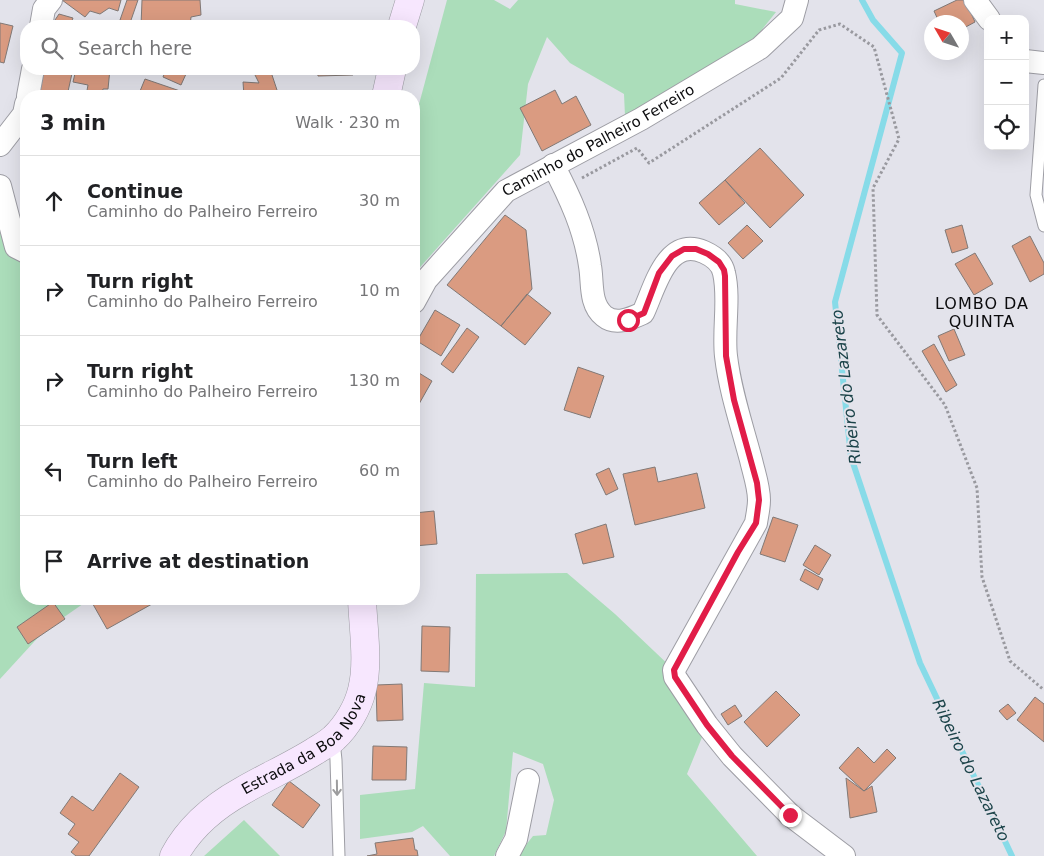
<!DOCTYPE html>
<html lang="en">
<head>
<meta charset="utf-8">
<style>
	:root { --surface:#fff; --page:#f2f2f2; --text:#202124; --muted:#757577; --line:#e0e0e0 }
	body { margin:0; font-family:"DejaVu Sans",sans-serif; background:var(--page); color:var(--text) }
	.controls { position:absolute; right:15px; top:15px; display:grid; overflow:hidden; border-radius:10px; box-shadow:0 5px 20px #0002 }
	.controls button { width:45px; height:45px; display:grid; place-items:center; padding:0; border:0; border-bottom:1px solid var(--line); background:var(--surface); color:var(--text); font:25px sans-serif }
	.compass { position:absolute; left:924px; top:15px; width:45px; height:45px; border-radius:50%; background:var(--surface); box-shadow:0 5px 20px #0002; rotate:309deg }
	.stop { position:absolute; width:15px; height:15px; margin:-11px; border:4px solid #e11d48; border-radius:50%; background:#fff }
	.stop.end { background:#e11d48; border-color:#fff; box-shadow:0 1px 5px #0008 }
	.list { margin:0; padding:0; list-style:none }
	h2 { display:flex; justify-content:space-between; align-items:center; height:65px; margin:0; padding:0 20px; font-size:21px }
	h2 small { font-size:16px; font-weight:400; color:var(--muted) }
	.list li { display:grid; grid-template-columns:32px 1fr auto; gap:15px; align-items:center; box-sizing:border-box; height:90px; padding:0 20px; border-top:1px solid var(--line) }
	.list b { display:block; font-size:19px; white-space:nowrap }
	.list p { margin:0; font-size:16px; white-space:nowrap; color:var(--muted) }
	.list em { font-size:16px; font-style:normal; color:var(--muted) }
	.icon { flex:none; width:28px; height:28px; fill:none; stroke:currentColor; stroke-width:2; stroke-linecap:round; stroke-linejoin:round }
	.map { position:relative; flex:none; width:1044px; height:856px; overflow:hidden }
	.search { position:absolute; background:var(--surface); box-shadow:0 5px 20px #0002; left:20px; top:20px; width:400px; height:55px; display:flex; align-items:center; gap:12px; box-sizing:border-box; padding:0 18px; border-radius:20px; color:var(--muted); font-size:19px }
	.panel { position:absolute; background:var(--surface); box-shadow:0 5px 20px #0002; left:20px; top:90px; width:400px; height:515px; border-radius:20px }
	.map>svg:first-child { display:block }
	.green { fill:#abddba }
	.lines { fill:none; stroke-linecap:round; stroke-linejoin:round }
	.stream { stroke:#87dbe8; stroke-width:6 }
	.building { fill:#da9b81; stroke:#817976 }
	.lane-casing { stroke:#9d9da4; stroke-width:13 }
	.street-casing { stroke:#9d9da4; stroke-width:24 }
	.secondary-casing { stroke:#9d9da4; stroke-width:29 }
	.path { stroke:#99999f; stroke-width:3; stroke-dasharray:2.5 2.5; stroke-linecap:butt }
	.lane { stroke:#fff; stroke-width:11 }
	.street { stroke:#fff; stroke-width:22 }
	.secondary { stroke:#f7e7fe; stroke-width:28 }
	.oneway { stroke:#9d9d9e }
	.route { stroke:#e11d48; stroke-width:6 }
	.labels { text-anchor:middle; dominant-baseline:central; stroke-width:4; stroke-linejoin:round; paint-order:stroke }
	.street-label { font-size:15px; fill:#0b0b0d; stroke:#e3e3eb }
	.neighbourhood-label { font-size:16px; letter-spacing:1px; fill:#0b0b0d; stroke:#e3e3eb }
	.water-label { font-size:16px; font-style:italic; fill:#1b4349; stroke:#e3e3eb }
</style>
</head>
<body>
<div class="map">
<svg width="1044" height="856" viewBox="0 0 1044 856">
	<rect width="100%" height="100%" fill="#e3e3eb"/>
	<path class="green" d="M447 0H494L510 9 518 0H735V4L776 12 748 47 625 116 624 94 570 63 547 37 528 84 520 155 414 274V134L418 108Z
		M0 186 26 252V599H90L44 631 0 679Z
		M567 573 615 614 674 670 707 725 687 774 757 856H517L533 836 546 835 554 800 543 764 513 752 506 831 494 856H450L423 826 412 832 360 839V795L415 789 424 683 475 687 476 574Z
		M244 820 280 856H204Z"/>
	<g class="lines">
		<path class="stream" d="M862 0 873 20 902 53 835 302 851 457 920 663 1012 856"/>
	</g>
	<path class="building" d="M62 0H121L118 11 109 8 100 14 90 11 85 17Z
		M127 0H138L130 23 120 20Z
		M142 0H200L201 15 191 17 190 26H141Z
		M957 0H965L975 22 962 29V22H939L934 11Z
		M59 14 73 18 71 23 84 26H47H51Z
		M0 23 13 26 4 63 0 62Z
		M36 69H73L67 96H30Z
		M76 69H110L108 89H103L101 96H86L88 85 73 82Z
		M166 69H174L186 74 181 85 163 77Z
		M252 69H270L279 96H244L243 82 259 83Z
		M317 69H352L353 75 318 76Z
		M145 79 183 92 180 96H138Z
		M555 90 562 104 576 96 591 125 542 151 520 108Z
		M760 148 804 195 770 228 725 180Z
		M725 180 745 203 719 225 699 203Z
		M505 215 526 230 532 289 501 326 447 285Z
		M747 225 763 241 743 259 728 243Z
		M962 225 968 248 952 253 945 230Z
		M1030 236 1044 263V274L1030 282 1012 246Z
		M975 253 993 284 974 295 955 264Z
		M527 294 551 313 525 345 501 326Z
		M435 310 460 325 441 356 417 341Z
		M467 328 479 337 453 373 441 364Z
		M954 329 965 355 949 361 938 336Z
		M934 344 957 385 946 392 922 351Z
		M578 367 604 376 590 418 564 410Z
		M419 373 432 381 419 404 414 401V382Z
		M655 467 658 482 697 473 705 508 635 525 623 474Z
		M609 468 618 489 606 495 596 474Z
		M434 511 437 544 414 546V513Z
		M773 517 798 525 785 562 760 554Z
		M606 524 614 557 583 564 575 534Z
		M815 545 831 555 819 575 803 565Z
		M805 569 823 579 818 590 800 580Z
		M90 599H161L107 629Z
		M53 602 65 619 28 644 17 627Z
		M422 626 450 627 449 672 421 671Z
		M402 684 403 720 377 721 376 685Z
		M776 691 800 715 767 747 744 722Z
		M1035 697 1044 704V742L1017 720Z
		M1008 704 1016 713 1007 720 999 711Z
		M735 705 742 716 728 725 721 714Z
		M373 746 407 747 406 780H372Z
		M858 747 874 763 887 749 896 758 864 791 839 768Z
		M120 773 139 787 89 856H76L71 852 79 842 68 834 75 824 60 813 72 796 93 811Z
		M846 778 864 791 872 786 877 812 850 818Z
		M289 781 320 805 303 828 272 805Z
		M413 838 415 850H417L418 856H367L377 854 375 843Z"/>
	<g class="lines">
		<defs>
			<path id="lane" d="M1044 85 1036 195 1044 226
				M334 741 336 760 339 856"/>
			<g id="street">
				<path d="M975 0 989 19"/>
				<path d="M41 26 44 9 51 0"/>
				<path d="M1025 61 1044 63"/>
				<path d="M28 96 33 69"/>
				<path d="M0 145 24 114 26 104"/>
				<path d="M553 165C570 197 585 230 590 266 593 282 589 304 604 316 616 326 632 318 643 313 655 288 666 236 704 252 713 256 722 263 724 273 730 298 723 330 726 356 730 391 742 426 751 460 754 473 759 487 759 500 759 508 757 516 756 523L674 670 675 677 707 725 732 756 790 815 844 856"/>
				<path d="M0 186 16 247 26 252"/>
				<path id="s1" d="M414 302 426 280 506 191 641 119 760 48 792 18 797 0"/>
				<path d="M507 856 516 839 528 780"/>
			</g>
			<g id="secondary">
				<path d="M402 26 410 0"/>
				<path d="M386 96 392 69"/>
				<path id="s2" d="M174 856C189 828 215 806 242 791 266 777 291 766 315 751 321 747 329 743 334 738 347 726 358 707 362 690 369 663 363 627 362 599"/>
			</g>
		</defs>
		<use href="#lane" class="lane-casing"/>
		<use href="#street" class="street-casing"/>
		<use href="#secondary" class="secondary-casing"/>
		<path class="path" d="M582 178 637 148 649 163 781 78 819 30 840 24 874 47 899 139 873 188 877 315 945 405 977 488 982 577 1010 661 1044 690"/>
		<use href="#lane" class="lane"/>
		<use href="#street" class="street"/>
		<use href="#secondary" class="secondary"/>
	</g>
	<defs><path id="oneway-shaft" d="M-6 0H5M1.5-3L5.5 0L1.5 3" fill="none" stroke-width="1.6" stroke-linecap="round" stroke-linejoin="round" transform="scale(1.25)"/></defs>
	<use class="oneway" href="#oneway-shaft" transform="translate(337 788) rotate(89)"/>
	<g class="lines">
		<path class="route" d="M628 320 644 313 659 273 672 256 684 249H696L708 254 719 262 724 270 725 276 726 356 734 400 757 483 759 500 756 523 738 552 674 670 675 677 707 725 732 756 790 815"/>
	</g>
	<g class="labels">
		<g class="street-label">
			<text stroke="none"><textPath href="#s1" startOffset="250">Caminho do Palheiro Ferreiro</textPath></text>
			<text stroke="none"><textPath href="#s2" startOffset="175">Estrada da Boa Nova</textPath></text>
		</g>
		<g class="neighbourhood-label">
			<text x="982" y="303">LOMBO DA<tspan x="982" dy="18">QUINTA</tspan></text>
		</g>
		<g class="water-label">
			<text transform="translate(846 387) rotate(-97)">Ribeiro do Lazareto</text>
			<text transform="translate(971 770) rotate(64)">Ribeiro do Lazareto</text>
		</g>
	</g>
</svg>
<div class="controls">
<button>+</button>
<button>−</button>
<button><svg class="icon" aria-label="locate" viewBox="0 0 24 24"><circle cx="12" cy="12" r="6"/><path d="M12 2v4M12 18v4M2 12h4M18 12h4"/></svg></button>
</div>
<svg class="compass" viewBox="-18 -18 36 36"><path d="M0-13l5 13h-10z" fill="#e53935"/><path d="M0 13l5-13h-10z" fill="#757577"/></svg>
<div class="stop" style="left:628px;top:320px"></div>
<div class="stop end" style="left:790px;top:815px"></div>
<div class="search"><svg class="icon" aria-label="search" viewBox="0 0 24 24"><circle cx="10" cy="10" r="6"/><path d="M15 15l6 6"/></svg>Search here</div>
<section class="panel">
<h2>3 min<small>Walk · 230 m</small></h2>
<ul class="list">
<li><svg class="icon" aria-label="ahead" viewBox="0 0 24 24"><path d="M12 20V5M6 11l6-6 6 6"/></svg><div><b>Continue</b><p>Caminho do Palheiro Ferreiro</p></div><em>30 m</em></li>
<li><svg class="icon" aria-label="right" viewBox="0 0 24 24"><path d="M7 20v-9h11M14 6l5 5-5 5"/></svg><div><b>Turn right</b><p>Caminho do Palheiro Ferreiro</p></div><em>10 m</em></li>
<li><svg class="icon" aria-label="right" viewBox="0 0 24 24"><path d="M7 20v-9h11M14 6l5 5-5 5"/></svg><div><b>Turn right</b><p>Caminho do Palheiro Ferreiro</p></div><em>130 m</em></li>
<li><svg class="icon" aria-label="left" viewBox="0 0 24 24"><path d="M17 20v-9H6M10 6l-5 5 5 5"/></svg><div><b>Turn left</b><p>Caminho do Palheiro Ferreiro</p></div><em>60 m</em></li>
<li><svg class="icon" aria-label="arrive" viewBox="0 0 24 24"><path d="M6 21V4h12l-3 4 3 4H6"/></svg><div><b>Arrive at destination</b></div></li>
</ul>
</section>
</div>
</body>
</html>
